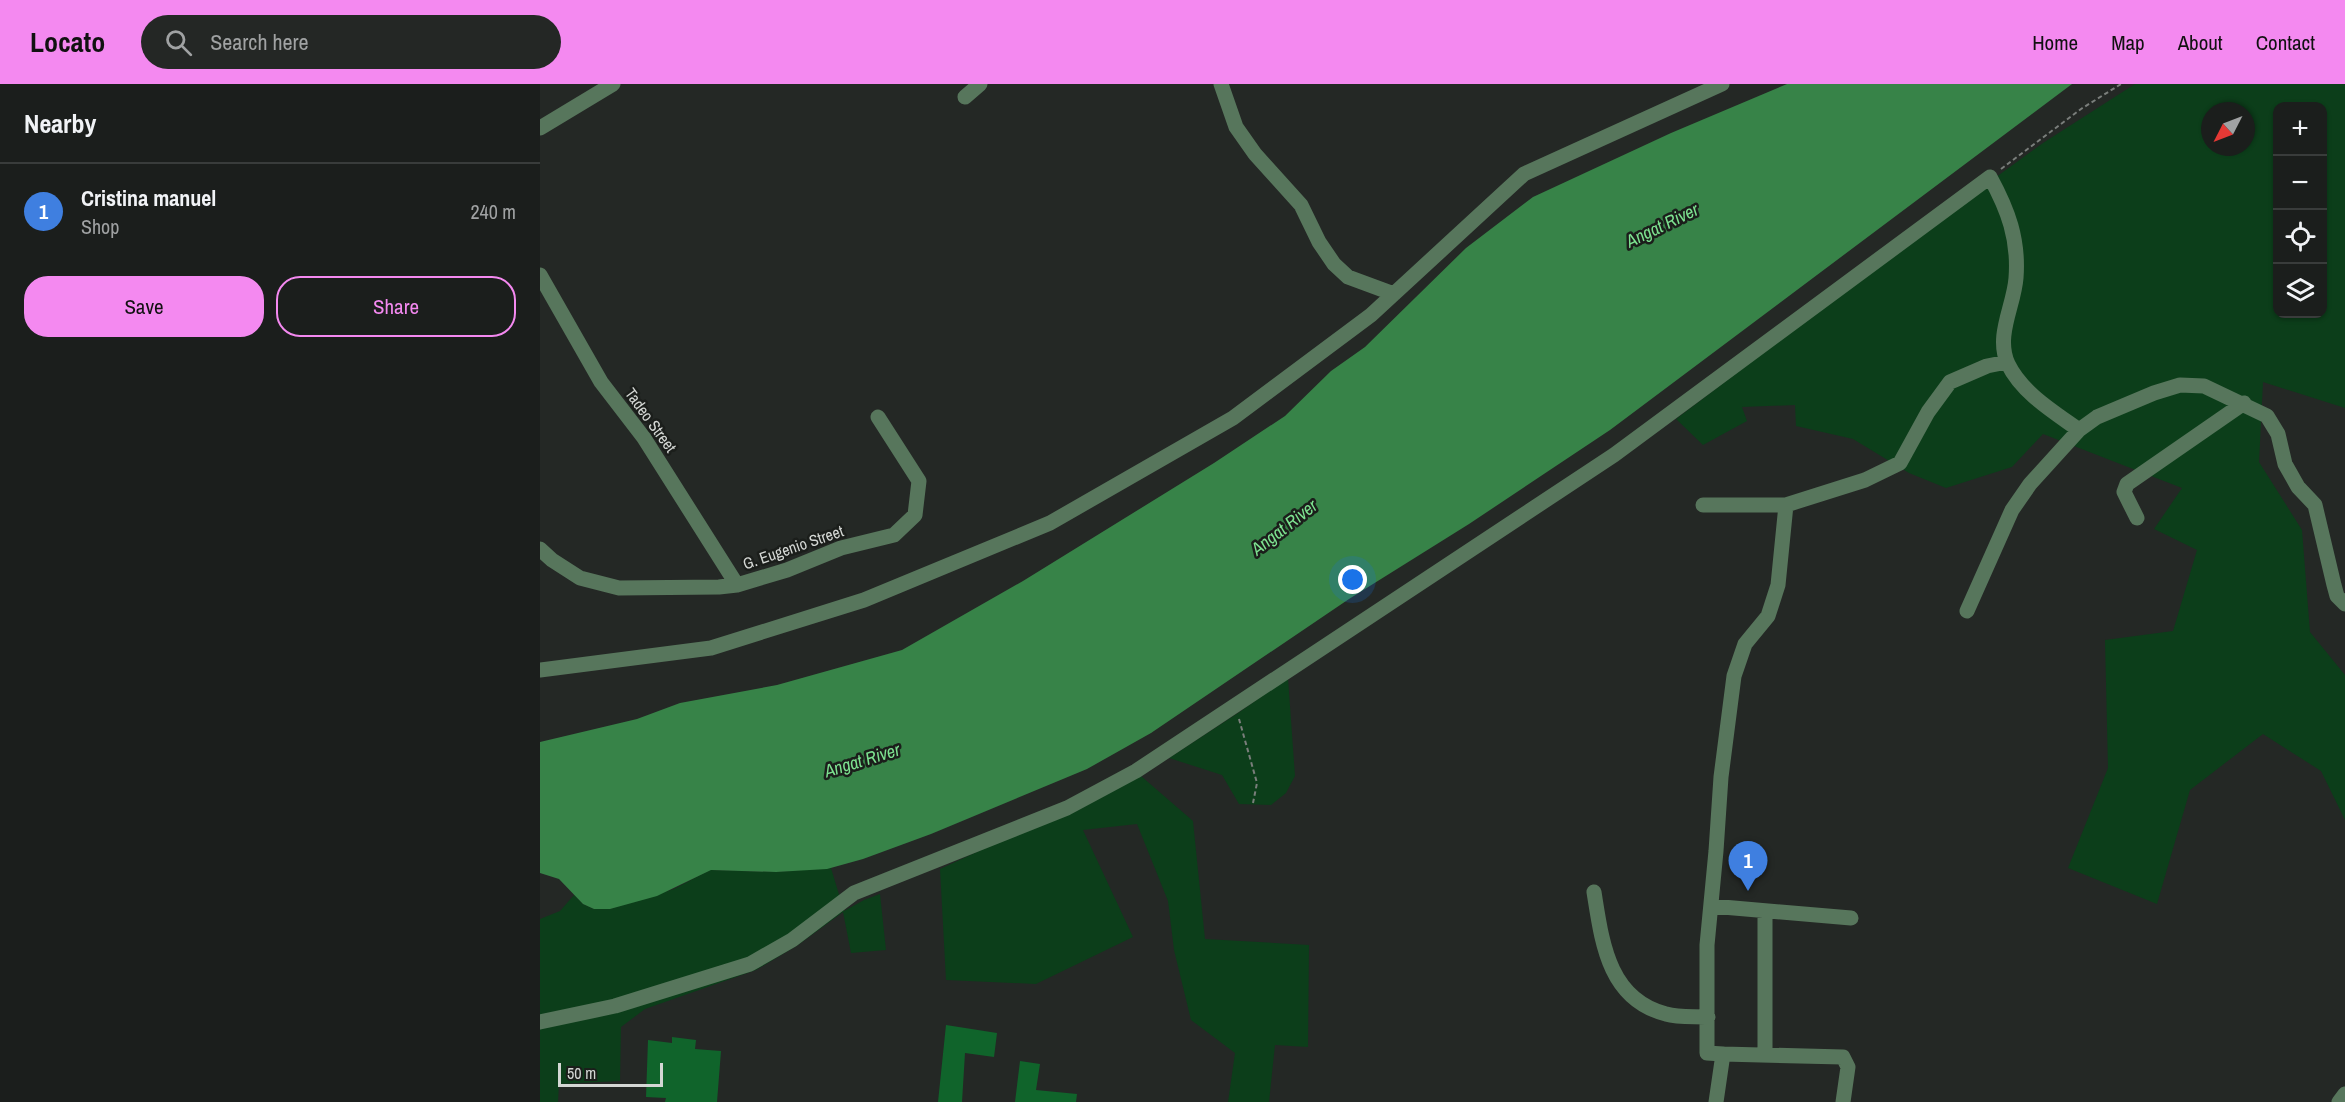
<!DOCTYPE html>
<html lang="en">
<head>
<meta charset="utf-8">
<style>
	:root { --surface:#1b1e1c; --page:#242725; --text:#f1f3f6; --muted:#a0a2a3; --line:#393c3b; --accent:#f489f0 }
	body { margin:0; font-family:"Archivo Narrow",sans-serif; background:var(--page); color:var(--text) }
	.controls { position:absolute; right:18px; top:18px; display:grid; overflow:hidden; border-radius:12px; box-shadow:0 2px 4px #0004 }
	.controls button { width:54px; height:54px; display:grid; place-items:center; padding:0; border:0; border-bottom:2px solid var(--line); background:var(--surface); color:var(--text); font:30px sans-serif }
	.compass { position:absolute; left:1661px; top:18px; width:54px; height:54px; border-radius:50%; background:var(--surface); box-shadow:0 2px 4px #0004; rotate:228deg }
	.scale { position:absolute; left:18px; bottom:15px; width:105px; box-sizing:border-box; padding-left:6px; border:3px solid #d4d7d4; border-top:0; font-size:16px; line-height:21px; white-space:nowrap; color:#d4d7d4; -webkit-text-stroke:4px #1b1e1b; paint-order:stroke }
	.you { position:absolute; left:813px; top:496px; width:21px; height:21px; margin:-15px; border:4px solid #fff; border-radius:50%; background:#1a73e8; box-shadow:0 0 0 9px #1a73e833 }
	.badge { display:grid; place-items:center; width:39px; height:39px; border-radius:50%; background:var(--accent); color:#fff; font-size:20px; font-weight:700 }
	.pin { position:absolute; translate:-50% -50px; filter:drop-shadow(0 2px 3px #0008) }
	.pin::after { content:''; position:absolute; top:32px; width:21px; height:18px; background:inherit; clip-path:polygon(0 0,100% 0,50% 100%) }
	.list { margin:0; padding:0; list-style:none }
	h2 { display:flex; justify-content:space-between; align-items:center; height:78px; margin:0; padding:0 24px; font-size:26px }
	h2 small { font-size:20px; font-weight:400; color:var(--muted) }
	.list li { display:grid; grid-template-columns:39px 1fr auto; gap:18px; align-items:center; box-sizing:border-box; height:96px; padding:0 24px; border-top:2px solid var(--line) }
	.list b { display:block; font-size:22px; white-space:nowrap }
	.list p { margin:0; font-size:20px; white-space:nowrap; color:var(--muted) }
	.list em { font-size:20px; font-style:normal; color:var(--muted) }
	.actions { display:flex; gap:12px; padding:18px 24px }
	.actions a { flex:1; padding:14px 0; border:2px solid var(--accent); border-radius:24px; text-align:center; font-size:21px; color:var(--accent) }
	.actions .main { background:var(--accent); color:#111 }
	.icon { flex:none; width:33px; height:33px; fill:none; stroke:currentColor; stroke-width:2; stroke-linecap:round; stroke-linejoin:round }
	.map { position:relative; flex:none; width:1805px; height:1018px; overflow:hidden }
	header { display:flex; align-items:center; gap:36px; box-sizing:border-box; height:84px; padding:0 30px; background:var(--accent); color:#111 }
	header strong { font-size:28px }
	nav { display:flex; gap:33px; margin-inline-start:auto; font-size:21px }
	.search { width:420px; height:54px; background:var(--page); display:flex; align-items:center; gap:15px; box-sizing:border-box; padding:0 21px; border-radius:33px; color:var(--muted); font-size:22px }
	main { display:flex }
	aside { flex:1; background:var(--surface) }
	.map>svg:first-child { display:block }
	.green { fill:#0c3e1a; fill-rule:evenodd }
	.water { fill:#378348 }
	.building { fill:#10642b }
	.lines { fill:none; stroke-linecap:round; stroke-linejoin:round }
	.path { stroke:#7a7e7b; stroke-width:2; stroke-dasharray:4.5 3; stroke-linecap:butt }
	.minor { stroke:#57765c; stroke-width:15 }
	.labels { text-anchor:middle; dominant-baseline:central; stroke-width:5; stroke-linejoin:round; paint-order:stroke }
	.street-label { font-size:16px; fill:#d4d7d4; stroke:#1b1e1b }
	.water-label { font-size:18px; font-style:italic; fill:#7de290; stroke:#1b1e1b }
</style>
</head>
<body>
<header>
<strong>Locato</strong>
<div class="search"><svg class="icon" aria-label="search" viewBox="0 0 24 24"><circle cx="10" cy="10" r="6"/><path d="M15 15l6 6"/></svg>Search here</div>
<nav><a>Home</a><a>Map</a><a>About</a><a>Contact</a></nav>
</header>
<main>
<aside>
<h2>Nearby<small></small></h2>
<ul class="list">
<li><span class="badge" style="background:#3f7fe0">1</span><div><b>Cristina manuel</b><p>Shop</p></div><em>240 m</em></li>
</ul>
<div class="actions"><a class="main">Save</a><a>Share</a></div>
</aside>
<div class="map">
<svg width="1805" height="1018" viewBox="0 0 1805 1018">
	<rect width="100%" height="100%" fill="#242825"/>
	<path class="green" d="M1595 0H1805V324L1723 298 1719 378 1762 446 1770 548 1805 591V736L1781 687 1723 650 1650 706 1617 820 1528 784 1568 684 1565 556 1633 547 1657 466 1614 445 1642 404 1503 350 1472 383 1406 404 1369 389 1313 355 1256 342 1255 321 1202 323 1207 337 1163 361 1136 335 1441 104 1503 59ZM1738 22H1782V230H1738ZM1670 27H1706V63H1670Z
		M748 594 755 692 746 709 731 721 699 720 682 691 629 674 698 629Z
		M601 692 653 737 665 855 769 861 768 963 735 961 729 1018H688L695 969 651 936 634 866 628 817 597 740 543 746 593 853 496 900 406 896 400 785Z
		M291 784 304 827 324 816 340 810 346 866 311 869 303 828 258 861 216 886 105 925 81 943 80 997 19 1000 18 1018H0V835L20 827 34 811 43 820 54 825H70L134 805 170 786 236 788Z"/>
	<path class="water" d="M1247 0H1532L1070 346 929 440 809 515 611 649 547 685 391 750 323 775 287 785 236 788 171 786 117 812 70 825H54L43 820 19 795 0 789V658L97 635 140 619 237 601 362 566 483 497 674 379 745 332 791 287 825 263 926 164 993 113 1131 49Z"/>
	<path class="building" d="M406 941 457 949 454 973 425 969 422 1018H398Z
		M132 953 156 956 155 965 181 967 177 1018H125L126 1014 106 1013 108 956 132 959Z
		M480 977 500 980 496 1006 537 1010 536 1018H475Z"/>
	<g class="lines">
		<path class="path" d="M1461 85 1541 25 1581 0
			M699 635 717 699 713 719"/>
		<path class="minor" d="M681 0 696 43 715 70 761 121 779 158 794 180 808 193 854 210
			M425 13 440 0
			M0 44 73 0
			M0 191 61 298 104 354 197 501
			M1163 421H1246L1325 396 1360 379 1388 328 1410 298 1447 282 1467 278
			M1597 434 1584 408 1587 400 1704 319
			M0 465 12 476 40 494 79 504 179 503 197 501 247 486 301 464 354 451 375 431 379 397 338 333
			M1427 527 1472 426 1490 400 1539 346 1557 333 1614 309 1640 301 1664 302 1727 332 1738 350 1745 380 1758 403 1775 421 1794 501 1797 512 1805 520
			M0 586 171 564 324 516 510 439 693 334 831 231 984 90 1182 0
			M1054 808C1062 858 1068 915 1126 930 1139 934 1155 932 1168 933
			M1171 822 1311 834
			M0 938 75 922 210 880 252 856 314 809 527 724 596 687 1074 371 1450 93C1468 126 1479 155 1476 194 1474 222 1455 252 1468 280 1482 309 1514 328 1539 346
			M1183 970 1303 973 1308 983 1303 1018
			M1225 970V827
			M1176 1018 1183 970 1167 969V861L1176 767 1181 693 1194 592 1205 560 1228 532 1238 501 1246 421
			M1799 1018 1805 1010"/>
	</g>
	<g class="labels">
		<g class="street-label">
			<text transform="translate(111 336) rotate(54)">Tadeo Street</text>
			<text transform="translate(253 463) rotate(-19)">G. Eugenio Street</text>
		</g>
		<g class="water-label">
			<text transform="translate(1122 141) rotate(-26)">Angat River</text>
			<text transform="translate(744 443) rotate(-38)">Angat River</text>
			<text transform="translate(322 676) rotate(-17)">Angat River</text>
		</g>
	</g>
</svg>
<div class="controls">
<button>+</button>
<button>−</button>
<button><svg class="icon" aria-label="locate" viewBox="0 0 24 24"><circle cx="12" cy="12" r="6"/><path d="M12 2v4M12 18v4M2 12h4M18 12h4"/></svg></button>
<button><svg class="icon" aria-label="layers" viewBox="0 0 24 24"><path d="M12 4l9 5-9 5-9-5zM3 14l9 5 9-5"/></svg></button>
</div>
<svg class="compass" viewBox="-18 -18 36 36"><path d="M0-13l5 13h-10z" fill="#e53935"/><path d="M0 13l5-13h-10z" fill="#a0a2a3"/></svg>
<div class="scale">50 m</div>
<div class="you"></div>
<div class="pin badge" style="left:1208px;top:807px;background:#3f7fe0">1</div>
</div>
</main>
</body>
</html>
